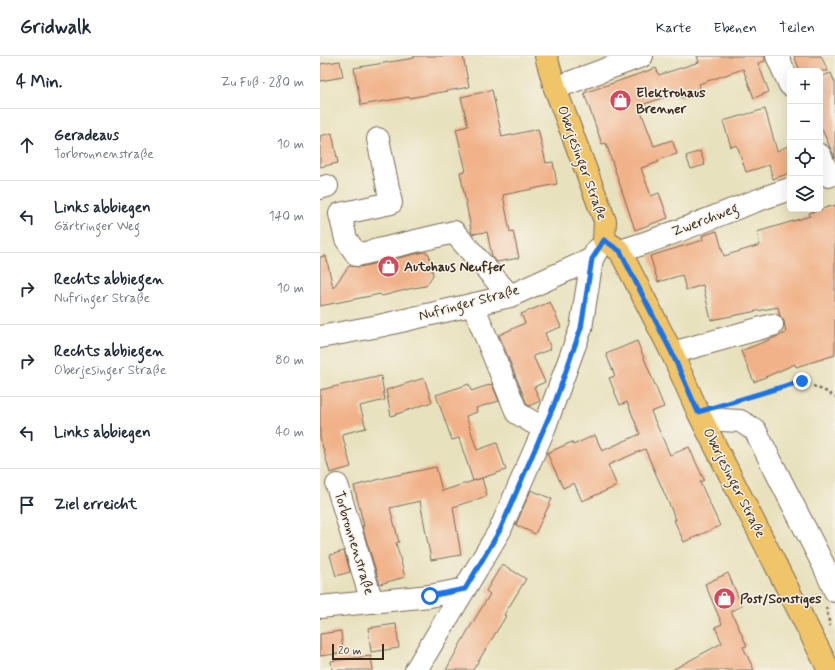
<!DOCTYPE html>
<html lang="de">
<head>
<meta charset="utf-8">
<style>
	:root { --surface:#fff; --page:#f6f6f7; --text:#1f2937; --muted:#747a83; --line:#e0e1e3 }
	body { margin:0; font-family:Mynerve,sans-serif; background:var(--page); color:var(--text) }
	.controls { position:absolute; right:12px; top:12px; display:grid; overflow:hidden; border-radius:6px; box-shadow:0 4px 16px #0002 }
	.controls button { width:36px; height:36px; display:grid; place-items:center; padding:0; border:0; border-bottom:1px solid var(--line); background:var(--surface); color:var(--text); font:20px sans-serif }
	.scale { position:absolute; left:12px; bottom:10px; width:52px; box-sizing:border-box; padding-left:4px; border:2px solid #3b2a1e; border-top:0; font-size:11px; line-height:14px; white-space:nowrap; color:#3b2a1e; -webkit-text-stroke:3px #f7f3e8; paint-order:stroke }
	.stop { position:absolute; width:12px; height:12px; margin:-9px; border:3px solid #1a73e8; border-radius:50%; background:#fff }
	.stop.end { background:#1a73e8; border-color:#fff; box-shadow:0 1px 4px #0008 }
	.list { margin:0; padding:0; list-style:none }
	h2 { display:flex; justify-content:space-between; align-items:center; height:52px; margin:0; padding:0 16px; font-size:17px }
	h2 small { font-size:13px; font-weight:400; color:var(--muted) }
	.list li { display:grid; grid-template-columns:26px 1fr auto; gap:12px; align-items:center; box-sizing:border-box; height:72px; padding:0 16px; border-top:1px solid var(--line) }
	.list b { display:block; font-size:15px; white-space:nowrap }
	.list p { margin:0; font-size:13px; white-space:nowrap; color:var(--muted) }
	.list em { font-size:13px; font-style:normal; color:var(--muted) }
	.icon { flex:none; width:22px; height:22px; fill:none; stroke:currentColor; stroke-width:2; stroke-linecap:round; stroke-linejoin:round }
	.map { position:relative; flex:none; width:515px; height:614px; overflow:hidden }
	header { display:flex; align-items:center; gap:24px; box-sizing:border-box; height:56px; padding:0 20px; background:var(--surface); border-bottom:1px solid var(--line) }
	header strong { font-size:19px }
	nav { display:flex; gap:22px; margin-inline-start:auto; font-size:14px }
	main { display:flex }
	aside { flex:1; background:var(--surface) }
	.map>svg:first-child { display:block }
	.building { fill:#f1b289 }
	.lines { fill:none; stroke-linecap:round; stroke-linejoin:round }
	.minor-casing { stroke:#786a56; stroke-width:24 }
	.major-casing { stroke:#786a56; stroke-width:24 }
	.path { stroke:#786a56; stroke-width:2.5; stroke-dasharray:3 3; stroke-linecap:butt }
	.minor { stroke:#fff; stroke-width:22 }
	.major { stroke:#f0c469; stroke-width:22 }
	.route { stroke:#1a73e8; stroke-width:5 }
	.labels { text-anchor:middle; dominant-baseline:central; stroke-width:3; stroke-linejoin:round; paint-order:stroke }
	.poi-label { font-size:14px; font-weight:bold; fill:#3b2a1e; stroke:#f7f3e8; text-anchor:start }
	.street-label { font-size:14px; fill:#3b2a1e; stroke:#f7f3e8 }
</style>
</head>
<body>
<header>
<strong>Gridwalk</strong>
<nav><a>Karte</a><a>Ebenen</a><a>Teilen</a></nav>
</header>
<main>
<aside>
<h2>4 Min.<small>Zu Fuß · 280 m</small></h2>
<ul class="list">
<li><svg class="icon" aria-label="ahead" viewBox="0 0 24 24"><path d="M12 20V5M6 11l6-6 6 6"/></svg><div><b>Geradeaus</b><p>Torbronnenstraße</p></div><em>10 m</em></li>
<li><svg class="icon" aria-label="left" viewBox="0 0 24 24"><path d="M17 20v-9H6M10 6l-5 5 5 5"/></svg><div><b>Links abbiegen</b><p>Gärtringer Weg</p></div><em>140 m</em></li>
<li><svg class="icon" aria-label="right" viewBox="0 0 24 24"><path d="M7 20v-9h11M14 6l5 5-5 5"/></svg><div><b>Rechts abbiegen</b><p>Nufringer Straße</p></div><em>10 m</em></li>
<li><svg class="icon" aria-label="right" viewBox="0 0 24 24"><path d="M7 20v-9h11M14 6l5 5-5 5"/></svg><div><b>Rechts abbiegen</b><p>Oberjesinger Straße</p></div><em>80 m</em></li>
<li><svg class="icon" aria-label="left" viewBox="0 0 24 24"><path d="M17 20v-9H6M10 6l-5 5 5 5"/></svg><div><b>Links abbiegen</b></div><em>40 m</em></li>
<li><svg class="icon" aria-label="arrive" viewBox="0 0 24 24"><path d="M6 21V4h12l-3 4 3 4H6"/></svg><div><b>Ziel erreicht</b></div></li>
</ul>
</aside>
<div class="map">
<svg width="515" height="614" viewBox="0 0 515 614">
	<rect width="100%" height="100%" fill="#f7f3e8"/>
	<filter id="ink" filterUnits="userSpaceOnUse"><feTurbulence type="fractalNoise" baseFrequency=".025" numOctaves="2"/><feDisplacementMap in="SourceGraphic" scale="8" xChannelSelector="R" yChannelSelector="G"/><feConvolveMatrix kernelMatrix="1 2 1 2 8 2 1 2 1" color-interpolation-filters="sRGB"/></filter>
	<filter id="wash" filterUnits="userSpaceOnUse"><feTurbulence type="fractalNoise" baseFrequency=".012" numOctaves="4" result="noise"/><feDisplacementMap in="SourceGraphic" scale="16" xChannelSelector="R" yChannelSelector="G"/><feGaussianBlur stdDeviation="0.9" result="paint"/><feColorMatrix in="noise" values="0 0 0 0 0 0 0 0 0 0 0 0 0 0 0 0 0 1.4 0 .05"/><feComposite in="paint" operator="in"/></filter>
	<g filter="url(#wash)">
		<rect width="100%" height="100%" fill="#e8e1bd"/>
		<g id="blocks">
			<path class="building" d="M94 0H143L149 31 89 42V41L41 49 34 12 94 2Z
				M377 0H445V5L438 7 449 36 434 42 423 13 379 28 381 36 361 42 359 36 319 50 334 90 352 84 357 98 338 104 339 106 321 112 331 140 339 137 348 162 315 174 286 87 282 88 264 37 336 12 339 19 379 6Z
				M474 0H501L508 15H480Z
				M20 5 23 21 0 25V8Z
				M511 17 515 27V102L500 69V21Z
				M172 34 182 81 218 73 226 107 233 106 237 128 183 139 190 176 193 175 199 202 177 206 172 200 167 176 152 178 140 116 146 115 136 73 148 70 141 41Z
				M445 53 457 95 470 89V117L453 123 449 109 426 116 417 89 411 91 403 65Z
				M12 77 18 107 0 111V80Z
				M380 95 385 109 371 113 366 100Z
				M515 149V299L476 311 475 308 434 326 421 295 466 277 464 265 460 260 458 251 391 264 383 229 366 234 362 219 338 226 330 200 383 184 382 180 397 175 404 200 440 189 437 176 490 160 489 157Z
				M104 196 109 198 113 219 106 230 93 232 62 240 60 238 0 250V201L6 200 13 232 29 210 40 211Z
				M230 246 241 271 225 277 231 293 213 300 225 326 214 331 220 345 209 350 207 348 179 279 205 267 201 258Z
				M317 285 344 351 331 356 350 399 369 391 384 424 380 426 400 470 364 486 354 464H356L325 393 288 409 297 430 262 445 254 427 243 432 227 397 252 386 253 389 275 379 282 395 320 378 307 346 300 349 289 322 295 320 286 298Z
				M61 320 65 344 40 350 46 372 22 378 31 411 10 417 0 381V334Z
				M104 322 112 346 71 360 66 334Z
				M149 328 151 335 172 328 179 345 156 352 157 356 146 360 157 394 177 387 186 414 153 425 139 382 132 384 116 339Z
				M116 411 122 435 162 422 167 440 133 451 141 499 111 504 100 445 70 452 79 486 76 487 85 521 60 528 42 470H44L34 430 68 421Z
				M211 434 232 443 215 478 196 469Z
				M24 495 30 516 16 520 10 499Z
				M182 508 206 523 184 559 186 560 153 614H126L147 576 170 538 166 535Z
				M408 517 422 550 411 555 427 590 423 591 434 614H352L402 587 395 571 402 568 385 528Z
				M76 568 79 592 51 596 48 572Z
				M21 575 23 597 0 600V578Z
				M51 600 53 614H12L11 605Z"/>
		</g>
	</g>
	<g filter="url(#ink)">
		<use href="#blocks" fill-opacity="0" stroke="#786a56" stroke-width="1"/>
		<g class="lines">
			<defs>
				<path id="minor" d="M457 0 470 29
					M235 32 322 0
					M58 83 71 147 20 158 26 183 37 199 134 176 190 240
					M500 99 509 120
					M0 132 7 130
					M300 195C358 178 413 151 470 133
					M153 249 197 357 224 373
					M0 281 59 270 190 240 272 203 277 194
					M352 297 452 269
					M382 363 420 365 435 374 504 510 515 535
					M17 429 52 546
					M0 551 110 540 145 533
					M96 614 180 474 224 373 261 272 272 203"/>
				<path id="major" d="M226 0 235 32 285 165 284 184 300 195 352 297 378 356 509 614"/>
			</defs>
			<use href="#minor" class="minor-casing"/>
			<use href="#major" class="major-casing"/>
			<path class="path" d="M419 344 482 325 507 336 515 341
				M506 551 510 570"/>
			<use href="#minor" class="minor"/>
			<use href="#major" class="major"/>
		</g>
	</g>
	<g class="lines" filter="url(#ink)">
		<path class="route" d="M110 540 145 533 180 474 234 349 261 272 272 203 284 184 300 195 352 297 378 356 482 325"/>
	</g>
	<defs>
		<symbol id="shop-disc" viewBox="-11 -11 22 22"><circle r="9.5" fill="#d1495b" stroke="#f7f3e8"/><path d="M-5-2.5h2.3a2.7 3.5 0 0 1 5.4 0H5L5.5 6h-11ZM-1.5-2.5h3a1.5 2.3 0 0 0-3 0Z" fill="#fff"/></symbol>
	</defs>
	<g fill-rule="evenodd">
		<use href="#shop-disc" x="288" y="32" width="25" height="25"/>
		<use href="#shop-disc" x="56" y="198" width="25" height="25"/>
		<use href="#shop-disc" x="392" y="530" width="25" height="25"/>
	</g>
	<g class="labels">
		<g class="poi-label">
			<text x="316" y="37">Elektrohaus<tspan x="316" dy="16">Brenner</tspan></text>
			<text x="84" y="211">Autohaus Neuffer</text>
			<text x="420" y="543">Post/Sonstiges</text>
		</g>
		<g class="street-label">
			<text transform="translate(262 107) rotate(70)">Oberjesinger Straße</text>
			<text transform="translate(385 164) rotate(-21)">Zwerchweg</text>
			<text transform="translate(149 247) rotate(-15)">Nufringer Straße</text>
			<text transform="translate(414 427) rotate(63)">Oberjesinger Straße</text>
			<text transform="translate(34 487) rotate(73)">Torbronnenstraße</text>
		</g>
	</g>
</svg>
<div class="controls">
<button>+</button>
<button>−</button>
<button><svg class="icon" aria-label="locate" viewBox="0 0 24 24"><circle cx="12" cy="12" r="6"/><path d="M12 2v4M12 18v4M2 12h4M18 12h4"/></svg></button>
<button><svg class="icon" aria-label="layers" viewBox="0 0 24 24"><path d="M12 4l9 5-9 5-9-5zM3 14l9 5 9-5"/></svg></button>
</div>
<div class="scale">20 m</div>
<div class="stop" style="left:110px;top:540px"></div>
<div class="stop end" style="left:482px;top:325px"></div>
</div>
</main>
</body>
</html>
